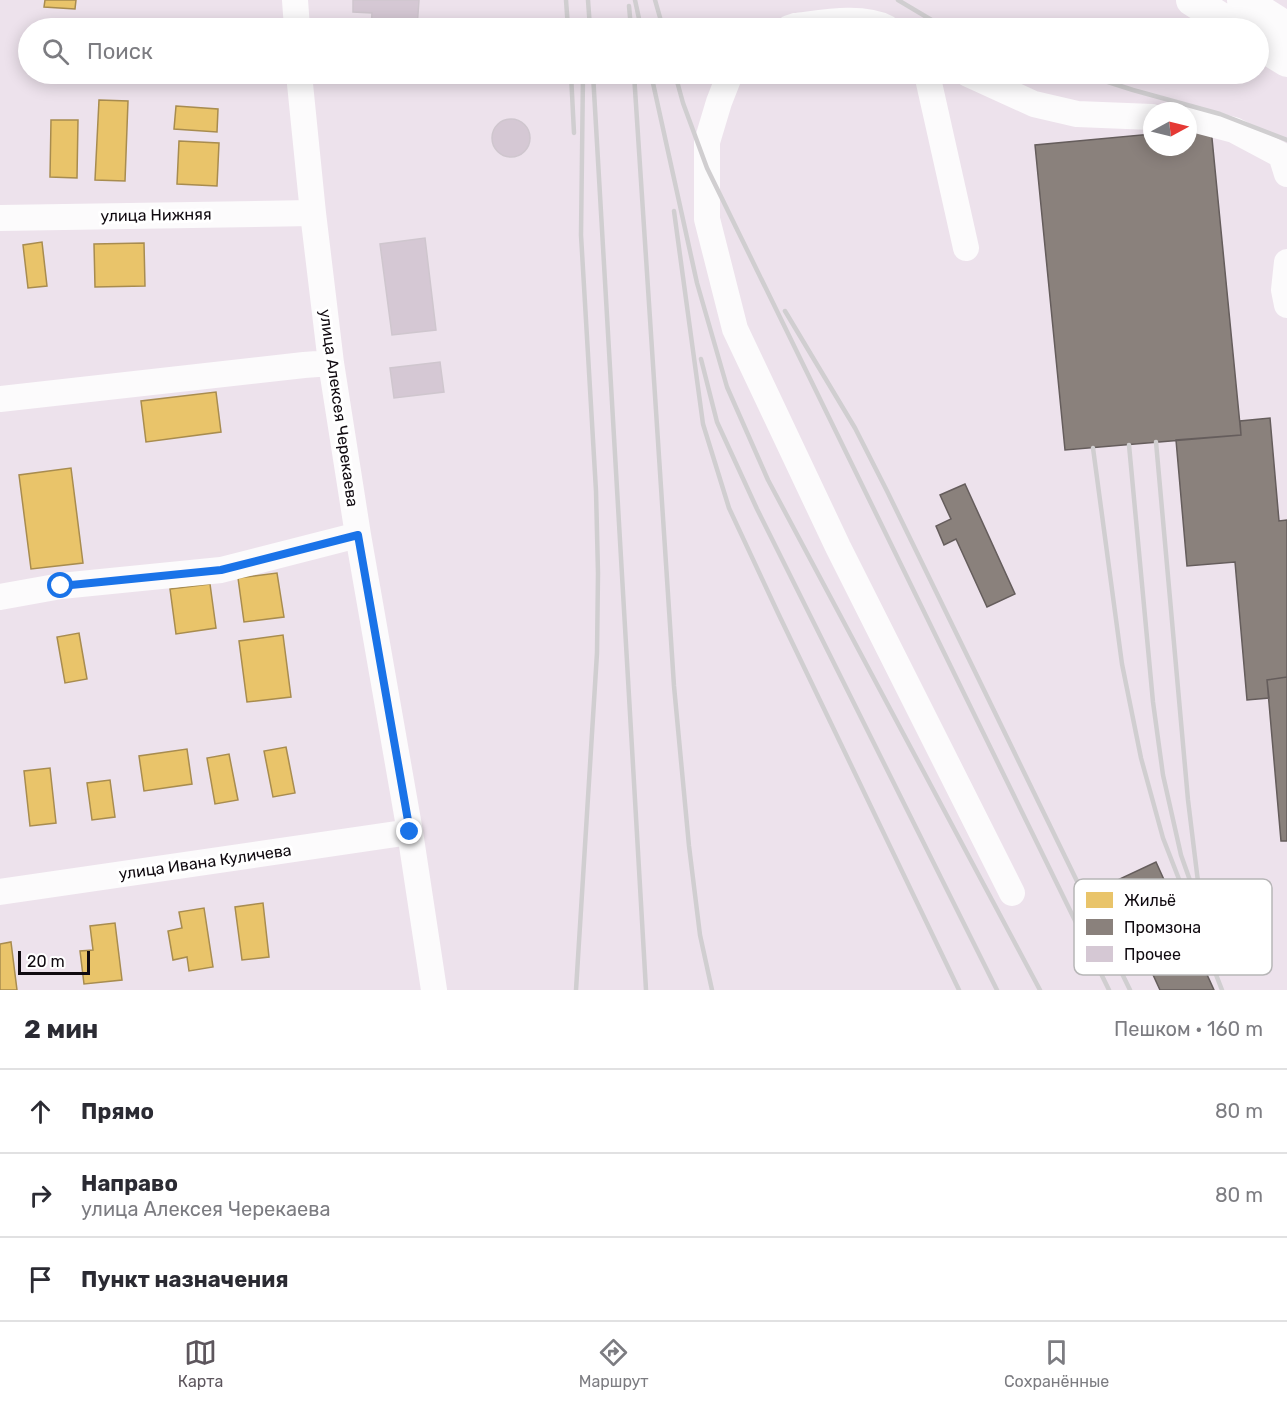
<!DOCTYPE html>
<html lang="ru">
<head>
<meta charset="utf-8">
<style>
	:root { --surface:#fff; --page:#f2f2f3; --text:#2b2b33; --muted:#7c7c81; --line:#e1e1e2; --accent:#5d565d }
	body { margin:0; font-family:Rubik,sans-serif; background:var(--page); color:var(--text) }
	.compass { position:absolute; left:1143px; top:102px; width:54px; height:54px; border-radius:50%; background:var(--surface); box-shadow:0 3px 15px #0003; rotate:83deg }
	.scale { position:absolute; left:18px; bottom:15px; width:72px; box-sizing:border-box; padding-left:6px; border:3px solid #100a10; border-top:0; font-size:16px; line-height:21px; white-space:nowrap; color:#100a10; -webkit-text-stroke:4px #fff; paint-order:stroke }
	.stop { position:absolute; width:18px; height:18px; margin:-14px; border:4px solid #1a73e8; border-radius:50%; background:#fff }
	.stop.end { background:#1a73e8; border-color:#fff; box-shadow:0 2px 6px #0008 }
	.list { margin:0; padding:0; list-style:none }
	h2 { display:flex; justify-content:space-between; align-items:center; height:78px; margin:0; padding:0 24px; font-size:26px }
	h2 small { font-size:20px; font-weight:400; color:var(--muted) }
	.list li { display:grid; grid-template-columns:39px 1fr auto; gap:18px; align-items:center; box-sizing:border-box; height:84px; padding:0 24px; border-top:2px solid var(--line) }
	.list b { display:block; font-size:22px; white-space:nowrap }
	.list p { margin:0; font-size:20px; white-space:nowrap; color:var(--muted) }
	.list em { font-size:20px; font-style:normal; color:var(--muted) }
	.icon { flex:none; width:33px; height:33px; fill:none; stroke:currentColor; stroke-width:2; stroke-linecap:round; stroke-linejoin:round }
	.map { position:relative; flex:none; width:1287px; height:990px; overflow:hidden }
	.search { position:absolute; background:var(--surface); box-shadow:0 3px 15px #0003; left:18px; right:18px; top:18px; height:66px; display:flex; align-items:center; gap:15px; box-sizing:border-box; padding:0 21px; border-radius:33px; color:var(--muted); font-size:22px }
	.sheet { height:330px; background:var(--surface) }
	nav { display:flex; justify-content:space-around; align-items:center; box-sizing:border-box; height:84px; border-top:2px solid var(--line); background:var(--surface); font-size:16px; color:var(--muted) }
	nav a { display:grid; justify-items:center; gap:3px }
	nav .on { color:var(--accent) }
	.map>svg:first-child { display:block }
	.homes { fill:#e9c46a; stroke:#a88c4f; stroke-width:1.5 }
	.industry { fill:#8a817c; stroke:#655d5c; stroke-width:1.5 }
	.building { fill:#d5c8d4; stroke:#cfc6ce; stroke-width:1.5 }
	.lines { fill:none; stroke-linecap:round; stroke-linejoin:round }
	.minor { stroke:#fcfbfc; stroke-width:26 }
	.major { stroke:#fcfbfc; stroke-width:32 }
	.rail { stroke:#d0ced0; stroke-width:4.5 }
	.route { stroke:#1a73e8; stroke-width:8 }
	.labels { text-anchor:middle; dominant-baseline:central; stroke-width:6; stroke-linejoin:round; paint-order:stroke }
	.street-label { font-size:16px; fill:#100a10; stroke:#fff }
	.key { fill:#fff; stroke:#b7b6b7; stroke-width:1.5 }
	.key-label { font-size:16px; fill:#100a10 }
</style>
</head>
<body>
<div class="map">
<svg width="1287" height="990" viewBox="0 0 1287 990">
	<rect width="100%" height="100%" fill="#ede2ec"/>
	<path class="homes" d="M45 0H76L75 9 44 7Z
		M99 100 128 101 125 181 95 180Z
		M176 106 218 109 217 132 174 129Z
		M51 120H78L77 178 50 177Z
		M179 141 219 143 217 186 177 184Z
		M42 242 47 286 28 288 23 245Z
		M144 243 145 286 95 287 94 244Z
		M216 392 221 432 146 442 141 401Z
		M71 468 83 563 31 569 19 475Z
		M277 573 284 617 244 622 238 578Z
		M210 584 216 628 176 634 170 589Z
		M79 633 87 679 65 683 57 637Z
		M283 635 291 697 247 702 239 641Z
		M286 747 295 793 273 797 264 751Z
		M187 749 192 784 144 791 139 756Z
		M229 754 238 800 215 804 207 758Z
		M50 768 56 823 30 826 24 771Z
		M110 780 115 817 92 820 87 783Z
		M263 903 269 957 242 960 235 907Z
		M204 908 213 967 189 971 187 957 173 960 168 931 182 928 179 912Z
		M115 923 122 980 84 984 80 951 93 950 90 926Z
		M11 942 17 990H0V944Z"/>
	<path class="industry" d="M1211 128 1241 435 1065 450 1035 145 1152 134V147H1188V130Z
		M1270 418 1279 521 1287 520V677L1267 680 1269 698 1247 700 1235 562 1187 566 1176 440 1241 435 1240 421Z
		M965 484 1015 594 987 607 956 539 944 545 936 526 951 519 940 495Z
		M1287 677V841H1281L1267 680Z
		M1156 862 1214 990H1160L1111 883Z"/>
	<path class="building" d="M353 0H419L417 28H371L372 13 353 12Z
		M492 138a19 19 0 1 1 38 0a19 19 0 1 1-38 0Z
		M425 238 436 330 392 335 380 244Z
		M440 362 444 392 394 398 390 368Z"/>
	<g class="lines">
		<path class="minor" d="M295 0 297 28
			M789 28 795 26C821 23 862 15 887 28
			M299 74 313 213 331 363 358 535 410 832 434 990
			M730 74 719 102 707 142V219L735 329 838 547 1012 893
			M927 74 966 248
			M968 74 1034 104 1077 114 1152 117
			M1188 118 1234 130 1281 155 1287 174
			M0 218 313 213
			M1287 262 1284 290 1287 305
			M0 399 304 365 331 363
			M0 597 61 586 221 570 358 535
			M0 892 410 832"/>
		<path class="major" d="M1192 0 1236 28
			M1243 0 1287 28
			M1258 43 1287 61"/>
		<path class="rail" d="M566 0 568 28
			M588 0 590 28
			M635 0 641 28
			M655 0 663 28
			M898 0 945 28
			M629 6 631 28
			M571 74 574 133
			M593 74 646 990
			M634 74 674 686 689 846 700 935 712 990
			M651 74 697 283 727 387 768 480 1040 990
			M675 74 683 103 707 168 1109 990
			M1083 74 1133 90 1220 114 1287 140
			M674 211 703 424 729 508 778 613 959 990
			M785 311 855 428 887 491 1130 990
			M701 359 717 422 757 509 997 990
			M1156 442 1188 800 1199 890
			M1129 445 1153 702 1163 775 1181 855 1205 923
			M1093 448 1122 664 1141 758 1163 838 1222 990
			M576 990 597 653 598 573 596 491 581 235 583 74"/>
	</g>
	<g class="lines">
		<path class="route" d="M61 586 221 570 358 535 410 832"/>
	</g>
	<g class="labels">
		<g class="street-label">
			<text transform="translate(156 215) rotate(-1)">улица Нижняя</text>
			<text transform="translate(339 408) rotate(82)">улица Алексея Черекаева</text>
			<text transform="translate(205 862) rotate(-8)">улица Ивана Куличева</text>
		</g>
	</g>
	<rect x="1074" y="879" width="198" height="96" rx="9" class="key"/>
	<rect x="1086" y="892" width="27" height="16" fill="#e9c46a"/>
	<rect x="1086" y="919" width="27" height="16" fill="#8a817c"/>
	<rect x="1086" y="946" width="27" height="16" fill="#d5c8d4"/>
	<g class="key-label">
		<text x="1124" y="906">Жильё</text>
		<text x="1124" y="933">Промзона</text>
		<text x="1124" y="960">Прочее</text>
	</g>
</svg>
<svg class="compass" viewBox="-18 -18 36 36"><path d="M0-13l5 13h-10z" fill="#e53935"/><path d="M0 13l5-13h-10z" fill="#7c7c81"/></svg>
<div class="scale">20 m</div>
<div class="stop" style="left:61px;top:586px"></div>
<div class="stop end" style="left:410px;top:832px"></div>
<div class="search"><svg class="icon" aria-label="search" viewBox="0 0 24 24"><circle cx="10" cy="10" r="6"/><path d="M15 15l6 6"/></svg>Поиск</div>
</div>
<section class="sheet">
<h2>2 мин<small>Пешком · 160 m</small></h2>
<ul class="list">
<li><svg class="icon" aria-label="ahead" viewBox="0 0 24 24"><path d="M12 20V5M6 11l6-6 6 6"/></svg><div><b>Прямо</b></div><em>80 m</em></li>
<li><svg class="icon" aria-label="right" viewBox="0 0 24 24"><path d="M7 20v-9h11M14 6l5 5-5 5"/></svg><div><b>Направо</b><p>улица Алексея Черекаева</p></div><em>80 m</em></li>
<li><svg class="icon" aria-label="arrive" viewBox="0 0 24 24"><path d="M6 21V4h12l-3 4 3 4H6"/></svg><div><b>Пункт назначения</b></div></li>
</ul>
</section>
<nav>
<a class="on"><svg class="icon" aria-label="map" viewBox="0 0 24 24"><path d="M3 6l6-2 6 2 6-2v14l-6 2-6-2-6 2zM9 4v14M15 6v14"/></svg>Карта</a>
<a><svg class="icon" aria-label="directions" viewBox="0 0 24 24"><path d="M12 3l9 9-9 9-9-9zM9 14v-3h6M13 9l2 2-2 2"/></svg>Маршрут</a>
<a><svg class="icon" aria-label="saved" viewBox="0 0 24 24"><path d="M7 4h10v16l-5-4-5 4z"/></svg>Сохранённые</a>
</nav>
</body>
</html>
